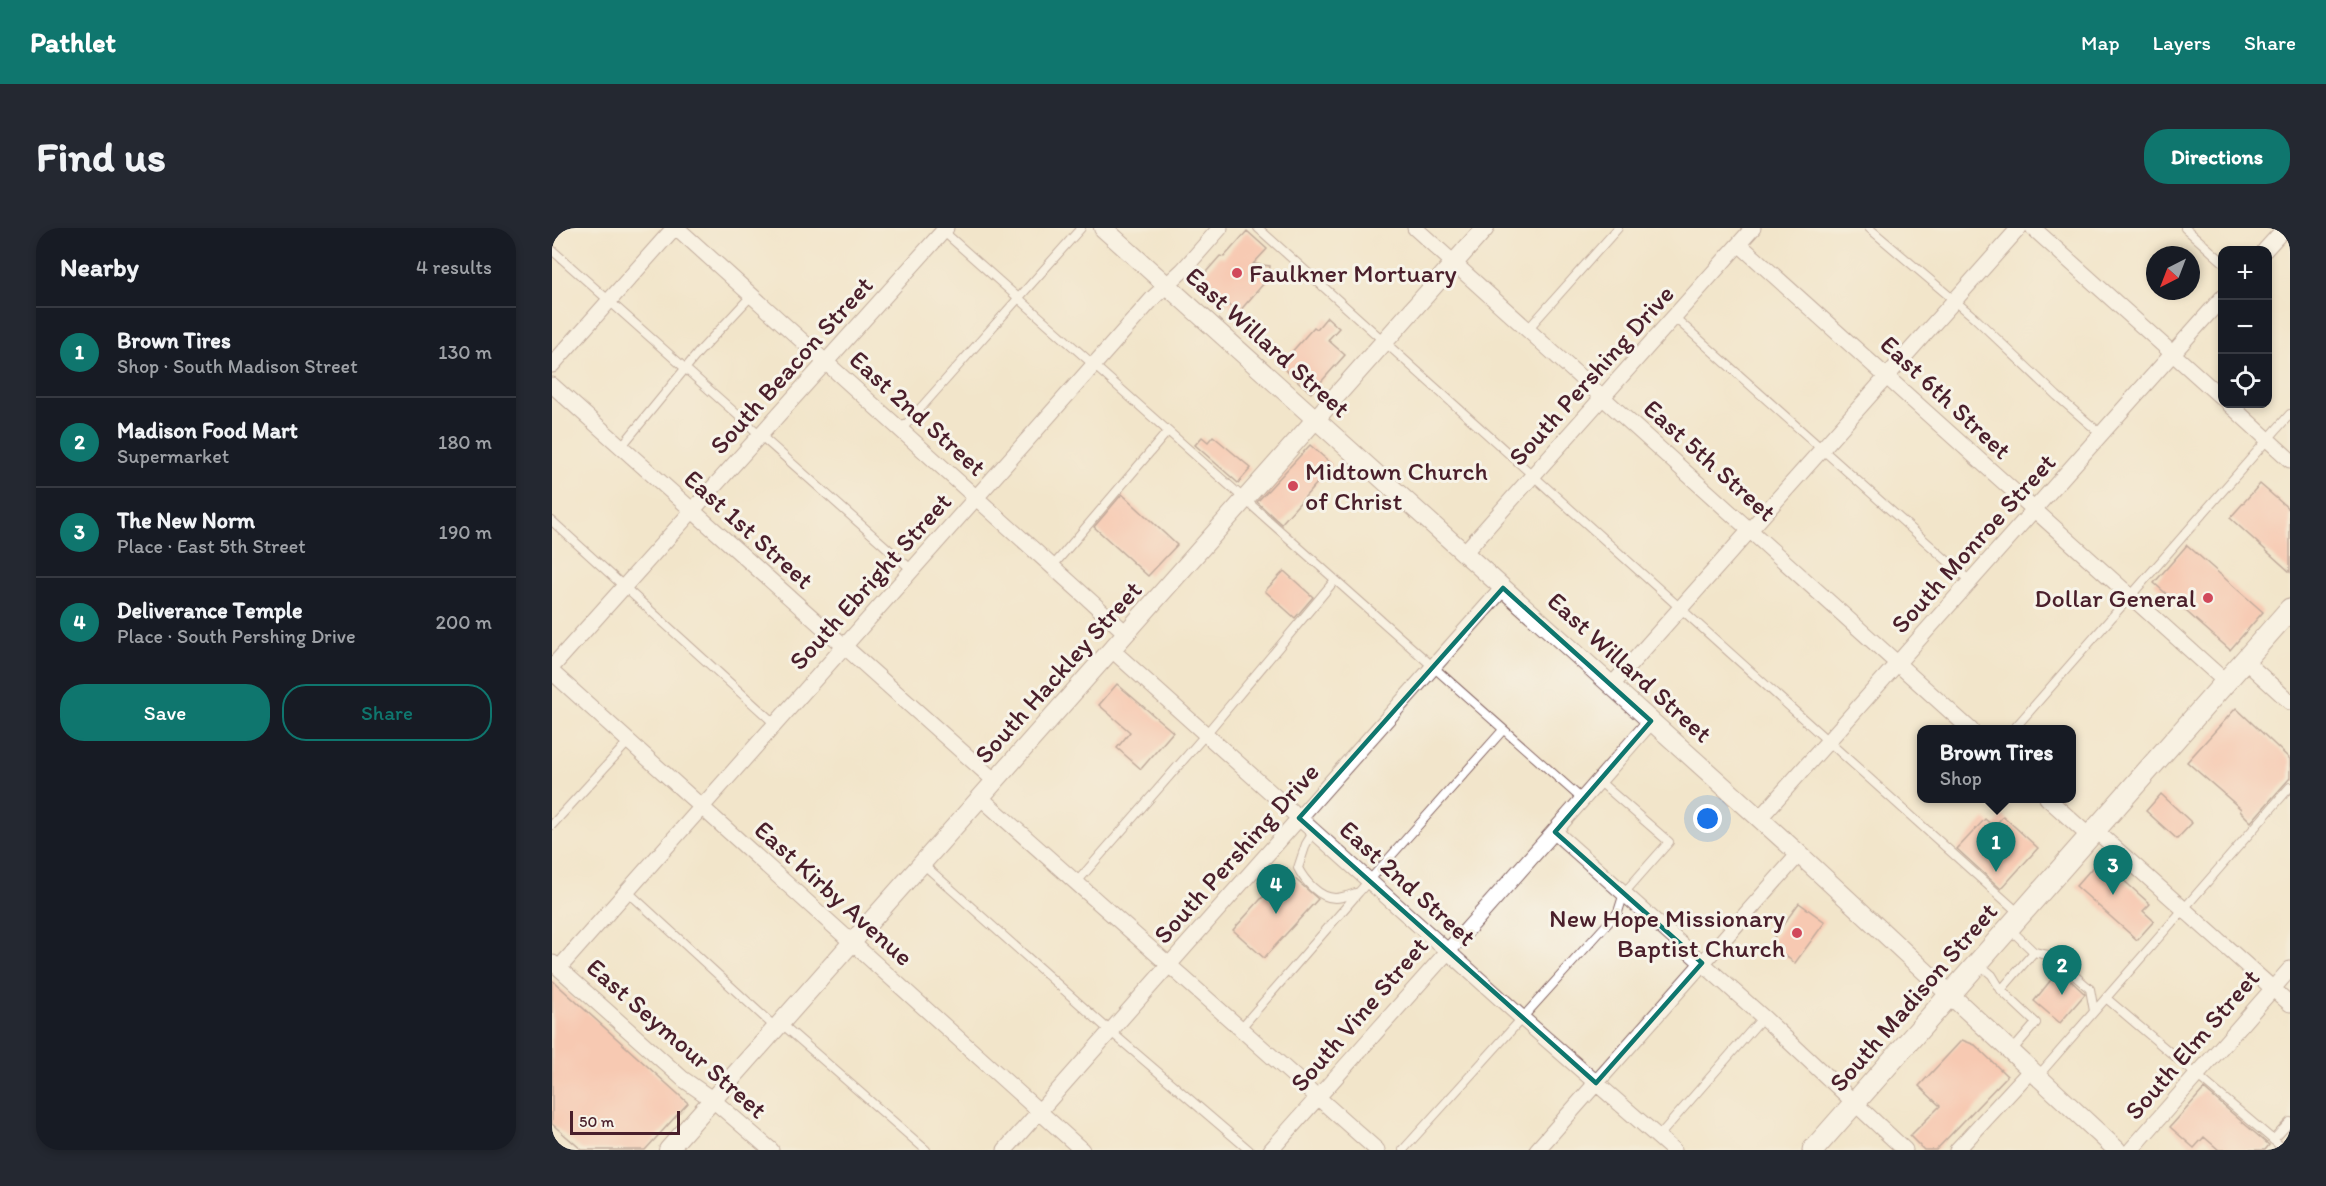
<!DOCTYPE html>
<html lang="en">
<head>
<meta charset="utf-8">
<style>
	:root { --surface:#171b24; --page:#242831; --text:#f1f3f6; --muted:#9ea1a6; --line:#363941; --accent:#0f766e }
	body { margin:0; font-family:Itim,sans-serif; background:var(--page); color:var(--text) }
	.controls { position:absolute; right:18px; top:18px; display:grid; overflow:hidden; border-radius:12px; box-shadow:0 3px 9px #0003 }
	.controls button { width:54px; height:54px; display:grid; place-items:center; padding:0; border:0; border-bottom:2px solid var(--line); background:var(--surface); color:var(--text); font:30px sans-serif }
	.compass { position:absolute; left:1594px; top:18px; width:54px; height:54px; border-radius:50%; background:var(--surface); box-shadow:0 3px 9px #0003; rotate:222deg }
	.scale { position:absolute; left:18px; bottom:15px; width:110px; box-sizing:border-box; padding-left:6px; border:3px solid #4a1f2b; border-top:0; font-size:16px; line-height:21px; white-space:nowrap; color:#4a1f2b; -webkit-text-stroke:4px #f7f3e8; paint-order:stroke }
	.you { position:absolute; left:1156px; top:591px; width:21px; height:21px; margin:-15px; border:4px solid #fff; border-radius:50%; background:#1a73e8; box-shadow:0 0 0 9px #1a73e833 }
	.badge { display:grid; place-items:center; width:39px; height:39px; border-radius:50%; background:var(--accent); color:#fff; font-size:20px; font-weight:700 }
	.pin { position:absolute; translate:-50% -50px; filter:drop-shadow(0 2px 3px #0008) }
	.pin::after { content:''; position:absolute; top:32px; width:21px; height:18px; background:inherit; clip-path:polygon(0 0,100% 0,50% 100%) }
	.popup { position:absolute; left:1365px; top:497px; width:159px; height:78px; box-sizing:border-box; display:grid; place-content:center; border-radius:12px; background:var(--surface); filter:drop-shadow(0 2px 4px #0005); font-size:20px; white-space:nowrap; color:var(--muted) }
	.popup b { font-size:22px; color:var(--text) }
	.popup::after { content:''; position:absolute; left:50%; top:100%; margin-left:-12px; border:12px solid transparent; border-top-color:var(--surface) }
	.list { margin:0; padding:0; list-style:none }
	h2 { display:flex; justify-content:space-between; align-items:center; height:78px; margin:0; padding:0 24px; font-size:26px }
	h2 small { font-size:20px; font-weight:400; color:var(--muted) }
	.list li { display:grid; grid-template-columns:39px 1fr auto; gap:18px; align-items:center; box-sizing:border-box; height:90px; padding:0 24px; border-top:2px solid var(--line) }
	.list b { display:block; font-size:22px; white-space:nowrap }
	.list p { margin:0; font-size:20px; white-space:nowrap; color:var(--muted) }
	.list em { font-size:20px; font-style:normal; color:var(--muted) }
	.actions { display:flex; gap:12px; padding:18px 24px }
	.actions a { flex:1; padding:14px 0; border:2px solid var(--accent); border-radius:24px; text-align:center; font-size:21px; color:var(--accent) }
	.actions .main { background:var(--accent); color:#fff }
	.icon { flex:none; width:33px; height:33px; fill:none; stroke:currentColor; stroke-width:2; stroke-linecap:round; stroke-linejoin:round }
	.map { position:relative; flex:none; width:1738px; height:922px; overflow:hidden; border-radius:24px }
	header { display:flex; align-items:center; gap:36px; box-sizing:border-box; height:84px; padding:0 30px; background:var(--accent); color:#fff }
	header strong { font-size:28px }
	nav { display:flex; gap:33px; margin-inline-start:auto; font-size:21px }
	.intro { display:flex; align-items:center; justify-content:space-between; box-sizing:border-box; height:144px; padding:0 36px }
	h1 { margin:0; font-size:42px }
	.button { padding:15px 27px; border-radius:24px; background:var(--accent); color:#fff; font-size:21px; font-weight:700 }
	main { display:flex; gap:36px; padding:0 36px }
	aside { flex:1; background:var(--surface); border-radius:24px; box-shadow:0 3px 9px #0003 }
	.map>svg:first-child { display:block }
	.building { fill:#fda694 }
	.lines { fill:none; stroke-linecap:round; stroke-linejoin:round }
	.service-casing { stroke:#856463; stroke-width:10 }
	.minor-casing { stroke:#856463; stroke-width:17 }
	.tertiary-casing { stroke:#856463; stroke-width:20 }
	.secondary-casing { stroke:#856463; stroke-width:23 }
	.service { stroke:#fff; stroke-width:8 }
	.minor { stroke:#fff; stroke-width:15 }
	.tertiary { stroke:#fff; stroke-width:18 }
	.secondary { stroke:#fff; stroke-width:21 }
	.marked { fill:none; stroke:#0f766e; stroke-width:4.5; stroke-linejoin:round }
	.poi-dot { fill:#d1495b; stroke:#f7f3e8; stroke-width:2 }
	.labels { text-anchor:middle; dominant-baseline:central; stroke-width:6; stroke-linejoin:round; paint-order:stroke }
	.poi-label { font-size:26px; fill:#4a1f2b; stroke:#f7f3e8; text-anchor:start }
	.street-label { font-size:26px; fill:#4a1f2b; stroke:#f7f3e8 }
</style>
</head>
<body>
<header>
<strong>Pathlet</strong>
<nav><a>Map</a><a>Layers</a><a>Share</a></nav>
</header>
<div class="intro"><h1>Find us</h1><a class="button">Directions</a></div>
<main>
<aside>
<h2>Nearby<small>4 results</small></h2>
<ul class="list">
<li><span class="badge">1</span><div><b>Brown Tires</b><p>Shop · South Madison Street</p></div><em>130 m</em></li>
<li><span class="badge">2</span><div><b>Madison Food Mart</b><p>Supermarket</p></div><em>180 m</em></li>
<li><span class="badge">3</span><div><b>The New Norm</b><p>Place · East 5th Street</p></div><em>190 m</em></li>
<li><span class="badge">4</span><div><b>Deliverance Temple</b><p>Place · South Pershing Drive</p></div><em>200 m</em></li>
</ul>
<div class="actions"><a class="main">Save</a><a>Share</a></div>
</aside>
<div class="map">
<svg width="1738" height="922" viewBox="0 0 1738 922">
	<rect width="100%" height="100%" fill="#f7f3e8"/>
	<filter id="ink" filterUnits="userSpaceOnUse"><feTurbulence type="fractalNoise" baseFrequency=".0167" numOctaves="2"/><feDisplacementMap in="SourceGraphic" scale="12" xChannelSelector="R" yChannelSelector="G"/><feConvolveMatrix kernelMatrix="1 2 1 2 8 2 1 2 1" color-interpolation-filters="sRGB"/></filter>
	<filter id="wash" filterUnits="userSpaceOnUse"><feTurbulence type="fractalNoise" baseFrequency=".008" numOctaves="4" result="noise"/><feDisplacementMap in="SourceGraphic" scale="24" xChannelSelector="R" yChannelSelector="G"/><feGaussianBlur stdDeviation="1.35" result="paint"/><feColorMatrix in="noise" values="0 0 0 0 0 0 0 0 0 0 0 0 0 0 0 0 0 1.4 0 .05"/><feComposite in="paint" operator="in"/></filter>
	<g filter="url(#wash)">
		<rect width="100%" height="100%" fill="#f2e5cb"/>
		<g id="blocks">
			<path class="building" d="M695 3 715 21 701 36 718 38 716 55 713 54 686 85 647 52 668 28 672 29Z
				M775 89 787 100 776 112 793 127 759 165 728 137 762 99 765 101Z
				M661 208 699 240 686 255 643 217 650 209 656 214Z
				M758 217 781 237 729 296 705 274Z
				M1708 256 1738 282V344L1678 290Z
				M570 266 625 317 596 348 542 299Z
				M1635 317 1711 384 1678 422 1602 355Z
				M732 343 761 369 743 390 713 363Z
				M565 456 621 504 589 541 565 520 578 504 547 477Z
				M1684 480 1738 531V550L1699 594 1688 583 1689 581 1635 534Z
				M1609 566 1640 595 1625 611 1594 583Z
				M1451 588 1486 620 1449 661 1405 621 1433 591 1442 599Z
				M1548 631 1598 676 1591 683 1602 693 1585 712 1524 658Z
				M734 643 766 671 712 730 681 702Z
				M1247 675 1273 694 1243 735 1217 716Z
				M1507 742 1533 766 1508 795 1482 773Z
				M0 752 136 875 93 922H30L0 896Z
				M1410 812 1423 817 1455 848 1384 922H1372L1358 908 1388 878 1367 858Z
				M1652 861 1717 917 1713 922H1667L1652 909 1642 920 1618 899Z"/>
		</g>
	</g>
	<g filter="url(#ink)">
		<use href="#blocks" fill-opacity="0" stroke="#856463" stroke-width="1.5"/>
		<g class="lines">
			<defs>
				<path id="service" d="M706 0 1468 686
					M1317 0 1423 90 1505 168 1549 206
					M1633 0 1670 33
					M391 3 1031 572
					M0 22 360 342
					M1122 89 1419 354
					M976 101 1066 0
					M349 202 529 0
					M69 219 146 125 200 67
					M0 293 223 496
					M500 339 616 203
					M1461 502 1738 186
					M0 597 77 513
					M762 603 754 616 746 640C752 652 767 670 783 670 791 670 800 666 807 664L951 502
					M371 636 558 803 697 922
					M524 655 654 506 783 352
					M75 663 224 800
					M1459 702 1482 724 1449 762 1484 795 1459 824
					M1482 724 1500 728 1538 761 1542 783
					M1427 736 1440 747 1449 762
					M1554 770 1733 922
					M230 796 374 922
					M688 801 807 664
					M1486 848 1738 559
					M1106 909 1211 789
					M1721 912 1738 894
					M851 922 1066 684 1072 665 1117 614 1047 553"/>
				<path id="minor" d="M125 0 574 405
					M863 0 1419 502
					M1481 0 1670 170
					M1187 16 1675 455
					M1713 22 1733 0
					M0 137 122 0
					M0 157 443 553
					M1677 176 1738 232
					M912 325 1201 0
					M560 422 971 791 1121 922
					M1693 433 1738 474
					M0 439 394 0
					M0 444 530 922
					M1060 457 1467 0
					M428 569 825 922
					M1495 570 1538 609
					M1207 591 1670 70
					M1543 602 1738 776
					M1003 604 1211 789 1353 922
					M1 735 131 851 161 872 219 922
					M7 740 602 69 631 42 668 0
					M453 922 951 360
					M719 922C846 779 974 637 1099 493
					M985 922 1247 626
					M1405 922 1478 843
					M1579 922 1738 741"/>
				<path id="tertiary" d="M551 0 1247 626 1565 922
					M116 922 933 0"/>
				<path id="secondary" d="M1261 922 1738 381"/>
			</defs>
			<use href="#service" class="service-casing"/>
			<use href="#minor" class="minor-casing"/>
			<use href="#tertiary" class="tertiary-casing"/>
			<use href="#secondary" class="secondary-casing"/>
			<use href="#service" class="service"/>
			<use href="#minor" class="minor"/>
			<use href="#tertiary" class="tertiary"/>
			<use href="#secondary" class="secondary"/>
		</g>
	</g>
	<path d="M0 0H1738V922H0ZM951 360 1099 493 1003 604 1150 735 1044 855 747 590Z" fill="#f2e5cb" fill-opacity=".55" fill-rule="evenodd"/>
	<path class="marked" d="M951 360 1099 493 1003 604 1150 735 1044 855 747 590Z"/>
	<g class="poi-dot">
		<circle cx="685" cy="45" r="6"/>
		<circle cx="741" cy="258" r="6"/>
		<circle cx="1656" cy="370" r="6"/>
		<circle cx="1245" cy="705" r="6"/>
	</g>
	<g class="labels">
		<g class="poi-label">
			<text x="697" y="45">Faulkner Mortuary</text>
			<text x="753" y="243">Midtown Church<tspan x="753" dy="30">of Christ</tspan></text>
			<text x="1644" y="370" text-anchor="end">Dollar General</text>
			<text x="1233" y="690" text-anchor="end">New Hope Missionary<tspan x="1233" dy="30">Baptist Church</tspan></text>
		</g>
		<g class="street-label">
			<text transform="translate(716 114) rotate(42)">East Willard Street</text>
			<text transform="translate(239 137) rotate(-48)">South Beacon Street</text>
			<text transform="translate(1039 147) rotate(-48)">South Pershing Drive</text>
			<text transform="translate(1394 169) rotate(43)">East 6th Street</text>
			<text transform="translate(366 185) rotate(42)">East 2nd Street</text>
			<text transform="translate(1158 232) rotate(42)">East 5th Street</text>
			<text transform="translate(197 301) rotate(42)">East 1st Street</text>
			<text transform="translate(1421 315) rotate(-48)">South Monroe Street</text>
			<text transform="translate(318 353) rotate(-48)">South Ebright Street</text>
			<text transform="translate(1078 439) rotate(42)">East Willard Street</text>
			<text transform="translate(506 444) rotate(-48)">South Hackley Street</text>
			<text transform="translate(684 625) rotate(-48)">South Pershing Drive</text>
			<text transform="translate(856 655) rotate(42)">East 2nd Street</text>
			<text transform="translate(282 665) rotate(42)">East Kirby Avenue</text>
			<text transform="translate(1361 769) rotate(-49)">South Madison Street</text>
			<text transform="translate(807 786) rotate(-49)">South Vine Street</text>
			<text transform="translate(125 810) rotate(41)">East Seymour Street</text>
			<text transform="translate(1640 816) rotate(-49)">South Elm Street</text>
		</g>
	</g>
</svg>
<div class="controls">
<button>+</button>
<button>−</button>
<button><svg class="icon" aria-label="locate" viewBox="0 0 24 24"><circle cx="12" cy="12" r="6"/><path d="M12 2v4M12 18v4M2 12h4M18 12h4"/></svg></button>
</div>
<svg class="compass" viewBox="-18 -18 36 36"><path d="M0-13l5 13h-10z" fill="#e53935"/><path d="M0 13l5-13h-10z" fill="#9ea1a6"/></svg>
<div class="scale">50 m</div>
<div class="you"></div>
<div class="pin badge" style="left:1444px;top:644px">1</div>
<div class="popup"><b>Brown Tires</b>Shop</div>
<div class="pin badge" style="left:1510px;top:767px">2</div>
<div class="pin badge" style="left:1561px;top:667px">3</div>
<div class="pin badge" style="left:724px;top:686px">4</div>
</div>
</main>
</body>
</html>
